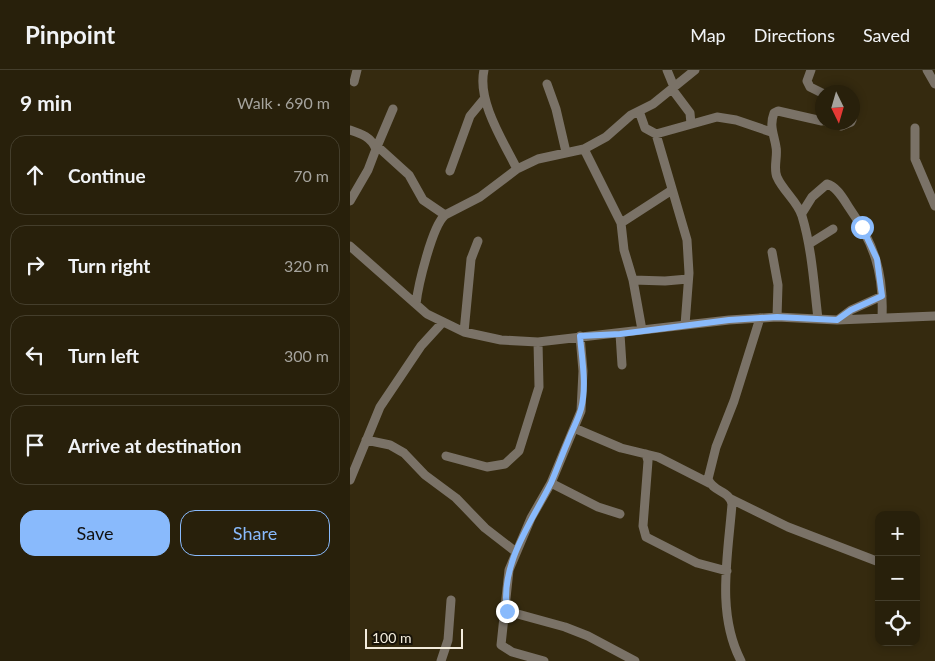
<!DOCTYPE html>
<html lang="en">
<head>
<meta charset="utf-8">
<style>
	:root { --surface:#28200b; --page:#342d19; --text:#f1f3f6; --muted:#a5a39d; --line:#443e2c; --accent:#89bafc }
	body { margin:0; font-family:Lato,sans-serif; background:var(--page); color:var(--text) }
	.controls { position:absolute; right:15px; bottom:15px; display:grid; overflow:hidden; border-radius:10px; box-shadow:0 2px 8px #0003 }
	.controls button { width:45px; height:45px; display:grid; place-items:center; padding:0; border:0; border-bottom:1px solid var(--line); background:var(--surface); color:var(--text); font:25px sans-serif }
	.compass { position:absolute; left:465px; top:15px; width:45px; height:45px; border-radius:50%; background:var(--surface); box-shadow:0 2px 8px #0003; rotate:175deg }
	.scale { position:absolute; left:15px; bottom:12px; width:98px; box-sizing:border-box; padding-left:5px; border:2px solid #f3ecdc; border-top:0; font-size:14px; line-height:18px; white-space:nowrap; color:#f3ecdc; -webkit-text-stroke:4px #181308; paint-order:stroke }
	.stop { position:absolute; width:15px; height:15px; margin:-11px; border:4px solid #89bafc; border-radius:50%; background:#fff }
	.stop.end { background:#89bafc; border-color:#fff; box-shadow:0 1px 5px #0008 }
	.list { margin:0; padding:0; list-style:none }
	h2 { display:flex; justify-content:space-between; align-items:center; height:65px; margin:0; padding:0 20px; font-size:21px }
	h2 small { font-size:16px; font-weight:400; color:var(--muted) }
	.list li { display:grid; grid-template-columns:32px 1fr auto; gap:15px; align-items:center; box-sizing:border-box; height:80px; margin:0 10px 10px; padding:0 10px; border:1px solid var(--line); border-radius:15px }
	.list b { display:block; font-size:19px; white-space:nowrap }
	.list em { font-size:16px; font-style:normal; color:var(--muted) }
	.actions { display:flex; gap:10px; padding:15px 20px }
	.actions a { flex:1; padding:11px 0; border:1px solid var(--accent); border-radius:15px; text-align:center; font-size:18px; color:var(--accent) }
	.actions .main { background:var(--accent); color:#111 }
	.icon { flex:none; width:28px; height:28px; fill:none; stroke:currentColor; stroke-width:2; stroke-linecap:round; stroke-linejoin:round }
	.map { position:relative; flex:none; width:585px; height:591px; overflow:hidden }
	header { display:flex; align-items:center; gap:30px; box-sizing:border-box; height:70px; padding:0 25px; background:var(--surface); border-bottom:1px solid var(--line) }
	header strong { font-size:24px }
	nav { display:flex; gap:28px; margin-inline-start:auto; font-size:18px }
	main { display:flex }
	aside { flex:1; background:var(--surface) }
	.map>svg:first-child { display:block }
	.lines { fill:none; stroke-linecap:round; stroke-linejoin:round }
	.minor { stroke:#7a7267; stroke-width:9 }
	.route { stroke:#89bafc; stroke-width:6 }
</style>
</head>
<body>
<header>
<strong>Pinpoint</strong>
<nav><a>Map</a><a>Directions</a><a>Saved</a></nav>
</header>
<main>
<aside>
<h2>9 min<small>Walk · 690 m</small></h2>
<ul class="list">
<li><svg class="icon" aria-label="ahead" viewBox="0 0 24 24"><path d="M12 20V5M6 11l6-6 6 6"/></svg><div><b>Continue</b></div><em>70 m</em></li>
<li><svg class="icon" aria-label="right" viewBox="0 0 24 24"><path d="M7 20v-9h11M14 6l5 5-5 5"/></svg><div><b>Turn right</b></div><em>320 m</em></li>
<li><svg class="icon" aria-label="left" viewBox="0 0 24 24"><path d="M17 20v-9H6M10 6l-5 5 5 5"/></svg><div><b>Turn left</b></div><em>300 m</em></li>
<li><svg class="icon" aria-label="arrive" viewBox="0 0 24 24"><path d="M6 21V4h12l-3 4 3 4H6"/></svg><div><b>Arrive at destination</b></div></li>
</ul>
<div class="actions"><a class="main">Save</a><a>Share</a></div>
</aside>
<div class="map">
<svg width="585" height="591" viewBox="0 0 585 591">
	<rect width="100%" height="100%" fill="#352a0f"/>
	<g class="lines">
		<path class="minor" d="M134 0C127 31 153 71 167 99
			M317 0 324 17
			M461 0 457 11 460 17 472 23
			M577 0 585 14
			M4 12 7 0
			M197 14 206 39 216 82
			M322 19 340 43 341 54
			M289 41 295 58 306 64 337 170 339 203 335 255
			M502 41V50
			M477 52 491 56 501 52
			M565 58V89L585 136
			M0 60C12 64 21 67 26 79L18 100 0 131
			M306 64 367 47 386 50 421 62
			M27 76 59 105 73 130 95 145
			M26 79 43 39
			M234 79 271 153 274 180 283 210 292 260
			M100 101 120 46 134 29
			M452 143 462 127 477 114C486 116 493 128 498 136 524 173 534 202 532 247
			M271 153 322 120
			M459 174 483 159
			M0 176 77 244 114 262 151 270 188 272 379 250 427 247 487 250 585 246
			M422 182 428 215 427 247
			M283 210 315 211 338 209
			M66 234C68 216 82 156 95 145L130 127 167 99 188 89 234 79 256 67 281 45 303 34 345 0
			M468 249C464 215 462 179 452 146 448 132 433 121 427 107 423 98 428 86 426 77 424 64 419 56 424 43L428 41 472 51
			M489 249 501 240 532 226
			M114 262 121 189 128 171
			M270 264 272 295
			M224 358 271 378 308 387 359 413
			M16 370 40 375 54 383 75 405 106 428 135 458 166 482
			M296 384 298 391 293 456 296 467 347 493 377 501
			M96 386 137 397 155 394 169 381 189 317 188 272
			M0 410 30 337 71 276 92 253
			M201 413 248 437 270 444
			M381 429 438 457 529 492
			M157 541 215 557 238 566 285 591
			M91 591 98 570 101 530
			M194 591 162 582 151 575 159 500 181 448 201 413 231 341 233 301 230 266
			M391 591C366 543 378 486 382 434 380 421 363 422 358 409L366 377 384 331 410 248"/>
	</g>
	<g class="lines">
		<path class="route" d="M157 541C150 494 181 453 201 413 207 399 212 385 218 371 222 360 228 350 231 339 237 316 232 290 230 266L270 264 379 250 427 247 487 250 501 240 532 226 527 189 512 157"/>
	</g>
</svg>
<div class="controls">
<button>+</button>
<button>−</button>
<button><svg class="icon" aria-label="locate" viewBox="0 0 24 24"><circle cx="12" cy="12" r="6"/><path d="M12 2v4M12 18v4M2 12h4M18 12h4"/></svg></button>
</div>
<svg class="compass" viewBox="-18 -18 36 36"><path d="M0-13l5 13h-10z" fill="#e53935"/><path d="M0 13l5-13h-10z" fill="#a5a39d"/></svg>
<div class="scale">100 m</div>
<div class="stop" style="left:512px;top:157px"></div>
<div class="stop end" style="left:157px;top:541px"></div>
</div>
</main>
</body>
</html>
